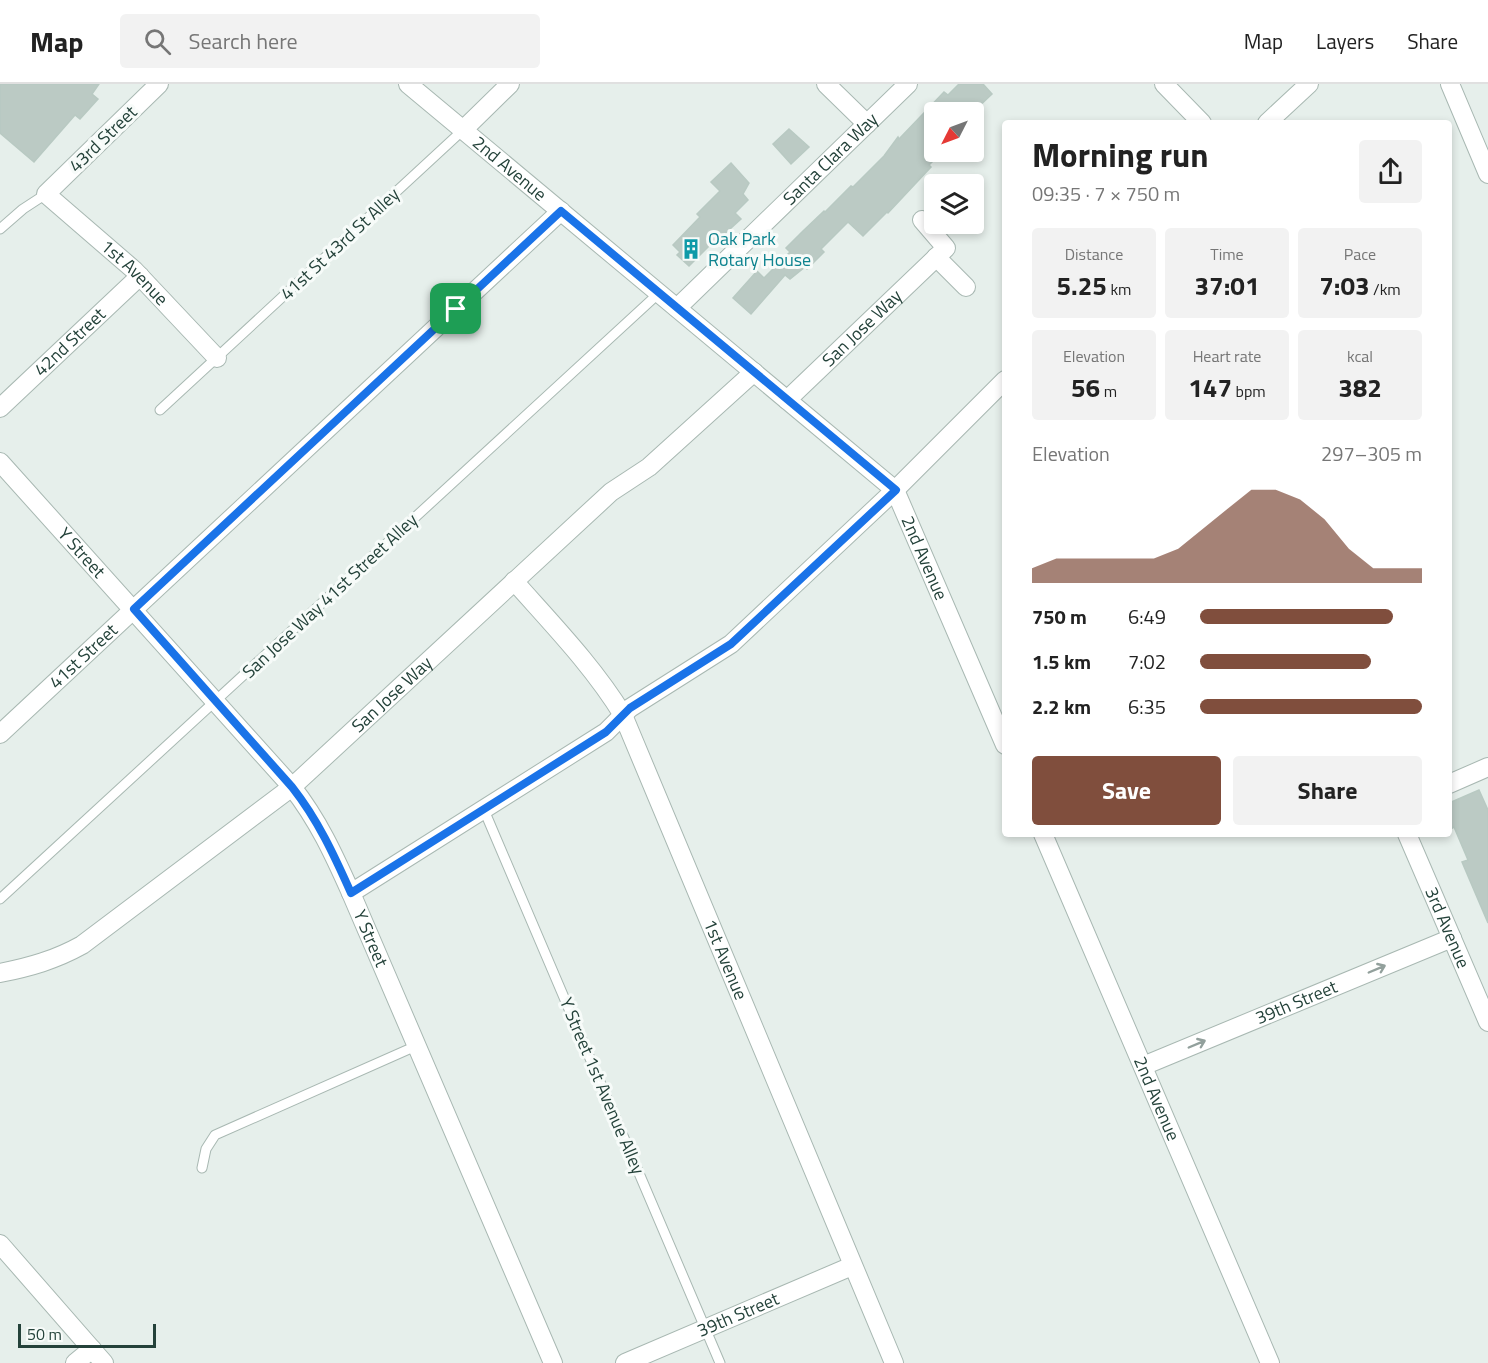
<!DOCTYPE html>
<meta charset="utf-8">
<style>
body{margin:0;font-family:"Titillium Web",sans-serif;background:#f2f2f2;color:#222;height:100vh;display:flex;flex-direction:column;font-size:22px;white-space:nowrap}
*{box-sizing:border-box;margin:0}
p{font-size:20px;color:#767676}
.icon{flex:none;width:33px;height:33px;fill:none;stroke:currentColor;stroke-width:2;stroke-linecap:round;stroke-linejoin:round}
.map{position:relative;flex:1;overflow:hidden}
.side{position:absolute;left:1002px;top:36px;width:450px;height:717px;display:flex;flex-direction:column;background:#fff;border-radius:6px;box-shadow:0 3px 9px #0003}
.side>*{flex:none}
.needle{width:39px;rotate:228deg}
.fabs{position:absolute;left:924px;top:18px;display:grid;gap:12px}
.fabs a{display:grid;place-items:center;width:60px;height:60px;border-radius:6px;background:#fff;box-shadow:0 3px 9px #0003;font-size:30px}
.scale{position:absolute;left:18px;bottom:15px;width:138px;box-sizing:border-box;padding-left:6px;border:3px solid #24423a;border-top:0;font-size:16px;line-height:21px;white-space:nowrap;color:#24423a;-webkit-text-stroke:4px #f7fbf9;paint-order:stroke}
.pin{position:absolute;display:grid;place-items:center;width:51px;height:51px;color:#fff;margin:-26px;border-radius:12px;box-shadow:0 3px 9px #0006}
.round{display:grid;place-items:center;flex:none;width:63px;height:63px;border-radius:6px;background:#f2f2f2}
.head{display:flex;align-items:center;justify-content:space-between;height:102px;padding:0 30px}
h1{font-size:33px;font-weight:700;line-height:45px}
.metrics{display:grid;grid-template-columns:repeat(3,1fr);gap:9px;height:102px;padding:6px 30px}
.metrics div{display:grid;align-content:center;border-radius:6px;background:#f2f2f2;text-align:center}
.metrics b{font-size:26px;font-weight:700}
.metrics small{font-size:16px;font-weight:400}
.metrics p{font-size:16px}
.chart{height:168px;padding:12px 30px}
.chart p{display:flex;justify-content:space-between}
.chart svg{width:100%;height:108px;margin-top:6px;fill:#804e3d;opacity:.7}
.button{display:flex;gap:12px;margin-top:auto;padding:12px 30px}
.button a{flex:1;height:69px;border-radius:6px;background:#804e3d;color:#fff;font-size:24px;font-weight:700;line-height:69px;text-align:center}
.button a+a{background:#f2f2f2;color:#222}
ul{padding:0 30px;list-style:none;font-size:20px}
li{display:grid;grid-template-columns:96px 72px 1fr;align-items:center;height:45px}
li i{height:15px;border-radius:8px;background:#804e3d}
header{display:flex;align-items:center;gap:36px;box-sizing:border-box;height:84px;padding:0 30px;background:#fff;border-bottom:2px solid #e0e0e0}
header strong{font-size:28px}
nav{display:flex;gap:33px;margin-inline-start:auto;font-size:21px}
.search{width:420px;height:54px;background:#f2f2f2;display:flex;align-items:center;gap:15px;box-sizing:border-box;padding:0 21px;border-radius:6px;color:#767676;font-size:22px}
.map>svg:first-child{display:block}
.building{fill:#bbcac4;stroke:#b8c9c2;stroke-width:1.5}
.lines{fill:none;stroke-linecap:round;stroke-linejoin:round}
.service-casing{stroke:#a8b8b2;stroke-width:11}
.minor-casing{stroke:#a8b8b2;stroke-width:20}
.tertiary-casing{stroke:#a8b8b2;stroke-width:20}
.service{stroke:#fff;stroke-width:9}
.minor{stroke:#fff;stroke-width:18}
.tertiary{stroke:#fff;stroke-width:18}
.oneway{stroke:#92a09c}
.route-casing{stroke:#fff;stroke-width:12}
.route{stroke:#1a73e8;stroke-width:8}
.labels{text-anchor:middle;stroke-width:6;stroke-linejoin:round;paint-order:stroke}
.street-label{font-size:18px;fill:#24423a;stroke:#f7fbf9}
.culture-label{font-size:18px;fill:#0d838f;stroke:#f7fbf9;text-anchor:start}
</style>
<header>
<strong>Map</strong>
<div class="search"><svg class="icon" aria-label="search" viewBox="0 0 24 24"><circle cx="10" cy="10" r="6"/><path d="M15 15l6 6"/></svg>Search here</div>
<nav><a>Map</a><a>Layers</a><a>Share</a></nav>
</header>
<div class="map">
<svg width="1488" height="1279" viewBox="0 0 1488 1279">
<rect width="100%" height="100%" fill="#e6efeb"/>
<path class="building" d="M 0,0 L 99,0 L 92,10 L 98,15 L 80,35 L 75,31 L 34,78 L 0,49 Z
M 959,0 L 983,0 L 992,10 L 973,28 L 934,28 L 934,76 L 929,81 L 931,83 L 888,129 L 887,128 L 863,152 L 848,138 L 821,165 L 824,168 L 807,185 L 805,183 L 790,195 L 785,191 L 751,230 L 733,214 L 757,187 L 764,194 L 790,168 L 786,164 L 803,147 L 824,127 L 825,128 L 851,102 L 853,103 L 884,72 L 898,53 L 899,55 L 944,8 L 948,11 Z
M 789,45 L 809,63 L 791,80 L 773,60 Z
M 731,79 L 749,99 L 743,110 L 748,116 L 735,129 L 741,135 L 721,153 L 719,152 L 689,182 L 677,171 L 680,168 L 673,161 L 700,133 L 697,130 L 720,107 L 711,98 Z
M 1479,706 L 1488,726 L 1488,839 L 1462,778 L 1468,776 L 1454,743 L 1449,746 L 1449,719 Z"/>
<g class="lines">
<g class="service-casing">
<path id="service" d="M 0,145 L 23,125 L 46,110
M 160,326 L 463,46
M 484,726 L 720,1279
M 0,815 L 659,209
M 202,1084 L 206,1065 L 215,1051 L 416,962"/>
</g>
<g class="minor-casing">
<g id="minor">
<path id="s1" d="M 159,0 L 46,110 L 134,186 L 217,274"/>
<path d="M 826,0 L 867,40"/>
<path d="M 1164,0 L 1202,39"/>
<path d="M 1450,0 L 1488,90"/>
<path d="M 1267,39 L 1309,0"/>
<path d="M 463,46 L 510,0"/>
<path d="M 936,173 L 966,203"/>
<path id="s2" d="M 677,224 L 908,0"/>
<path id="s3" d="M 787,316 L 946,164 L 922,136"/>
<path id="s4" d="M 0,324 L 140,192"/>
<path id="s5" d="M 0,378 L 292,703 C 318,736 334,771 351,809 L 553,1279"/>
<path id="s6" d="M 514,497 C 552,540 593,582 623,631 L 894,1279"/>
<path id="s7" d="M 0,650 L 561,127"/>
<path d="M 1449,700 L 1488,683"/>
<path id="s8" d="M 1407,750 L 1488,938"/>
<path d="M 351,809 L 606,648 L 630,624 L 731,560 L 895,406 L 1005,296"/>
<path id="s9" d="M 0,889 C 30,883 55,876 82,861 L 292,703 L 611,408 L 649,383 L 754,288"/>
<path id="s10" d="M 1143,982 L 1452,854"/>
<path d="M 0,1160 L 104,1279"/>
<path d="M 75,1279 L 92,1265"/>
<path id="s11" d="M 625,1279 L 852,1182"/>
</g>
</g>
<g class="tertiary-casing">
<g id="tertiary">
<path id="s12" d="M 408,0 L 895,406 L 1005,661"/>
<path id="s13" d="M 1043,750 L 1270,1279"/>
</g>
</g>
<use href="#service" class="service"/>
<use href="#minor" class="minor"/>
<use href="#tertiary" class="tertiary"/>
</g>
<defs><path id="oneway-shaft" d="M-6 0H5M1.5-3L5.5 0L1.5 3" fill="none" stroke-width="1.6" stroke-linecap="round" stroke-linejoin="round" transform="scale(1.5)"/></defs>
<g class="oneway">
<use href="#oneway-shaft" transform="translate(1377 885) rotate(-23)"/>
<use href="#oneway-shaft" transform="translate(1197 960) rotate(-23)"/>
</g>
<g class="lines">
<g class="route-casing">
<path id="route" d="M 561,127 L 896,406 L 731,560 L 630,624 L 606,648 L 351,809 C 334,771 318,736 292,703 L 134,525 Z"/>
</g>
<use href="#route" class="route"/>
</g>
<defs>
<g id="building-bare" transform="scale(1.62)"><path d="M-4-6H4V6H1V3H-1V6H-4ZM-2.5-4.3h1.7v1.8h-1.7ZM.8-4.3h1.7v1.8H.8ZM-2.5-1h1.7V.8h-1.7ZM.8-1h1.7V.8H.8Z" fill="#0f9aa8" stroke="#f7fbf9" stroke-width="2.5" paint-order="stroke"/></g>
</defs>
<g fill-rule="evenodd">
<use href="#building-bare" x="691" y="165"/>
</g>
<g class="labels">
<g class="street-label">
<text transform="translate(103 55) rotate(-44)" y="6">43rd Street</text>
<text dy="6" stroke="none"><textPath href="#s2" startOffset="214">Santa Clara Way</textPath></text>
<text dy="6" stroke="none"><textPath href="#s12" startOffset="132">2nd Avenue</textPath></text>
<text transform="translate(340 160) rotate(-43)" y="6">41st St 43rd St Alley</text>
<text dy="6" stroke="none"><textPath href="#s1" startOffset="276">1st Avenue</textPath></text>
<text dy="6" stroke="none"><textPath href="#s3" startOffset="104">San Jose Way</textPath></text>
<text dy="6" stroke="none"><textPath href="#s4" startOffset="96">42nd Street</textPath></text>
<text dy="6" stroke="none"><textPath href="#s5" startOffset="122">Y Street</textPath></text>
<text dy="6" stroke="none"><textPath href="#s12" startOffset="708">2nd Avenue</textPath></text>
<text transform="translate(330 512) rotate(-43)" y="6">San Jose Way 41st Street Alley</text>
<text dy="6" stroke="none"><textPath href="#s7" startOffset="114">41st Street</textPath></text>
<text dy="6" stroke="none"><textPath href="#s9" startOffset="486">San Jose Way</textPath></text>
<text dy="6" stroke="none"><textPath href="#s8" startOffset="102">3rd Avenue</textPath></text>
<text dy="6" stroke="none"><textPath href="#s5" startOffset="608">Y Street</textPath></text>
<text dy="6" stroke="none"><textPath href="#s6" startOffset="438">1st Avenue</textPath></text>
<text dy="6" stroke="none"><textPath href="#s10" startOffset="166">39th Street</textPath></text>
<text transform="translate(602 1002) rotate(67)" y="6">Y Street 1st Avenue Alley</text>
<text dy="6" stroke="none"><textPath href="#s13" startOffset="288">2nd Avenue</textPath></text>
<text dy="6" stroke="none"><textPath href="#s11" startOffset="123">39th Street</textPath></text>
</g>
<g class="culture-label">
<text x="708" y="161">Oak Park<tspan x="708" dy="21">Rotary House</tspan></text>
</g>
</g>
</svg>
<div class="fabs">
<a><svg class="needle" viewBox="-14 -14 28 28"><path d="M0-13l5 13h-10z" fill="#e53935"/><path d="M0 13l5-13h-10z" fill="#767676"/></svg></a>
<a><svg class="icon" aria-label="layers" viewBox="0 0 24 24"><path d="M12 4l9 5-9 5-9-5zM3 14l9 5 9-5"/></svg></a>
</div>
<div class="scale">50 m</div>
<div class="pin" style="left:456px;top:225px;background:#1e9e55"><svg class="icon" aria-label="arrive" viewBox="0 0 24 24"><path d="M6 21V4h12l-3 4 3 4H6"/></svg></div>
<section class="side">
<div class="head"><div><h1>Morning run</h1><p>09:35 · 7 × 750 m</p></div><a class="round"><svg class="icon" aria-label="share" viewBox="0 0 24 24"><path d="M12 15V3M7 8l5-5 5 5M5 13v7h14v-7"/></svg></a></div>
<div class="metrics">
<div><p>Distance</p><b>5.25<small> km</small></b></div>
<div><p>Time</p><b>37:01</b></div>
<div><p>Pace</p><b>7:03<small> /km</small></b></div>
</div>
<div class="metrics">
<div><p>Elevation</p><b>56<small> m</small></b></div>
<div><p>Heart rate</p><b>147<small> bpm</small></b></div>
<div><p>kcal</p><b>382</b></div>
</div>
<div class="chart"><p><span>Elevation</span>297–305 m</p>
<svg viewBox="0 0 160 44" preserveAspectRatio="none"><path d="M0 44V38L10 34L20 34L30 34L40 34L50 34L60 30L70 22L80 14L90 6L100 6L110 10L120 18L130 30L140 38L150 38L160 38V44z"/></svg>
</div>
<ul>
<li><b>750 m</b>6:49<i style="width:87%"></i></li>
<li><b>1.5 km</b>7:02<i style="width:77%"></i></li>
<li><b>2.2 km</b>6:35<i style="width:100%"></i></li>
</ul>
<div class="button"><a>Save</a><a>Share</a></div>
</section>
</div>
